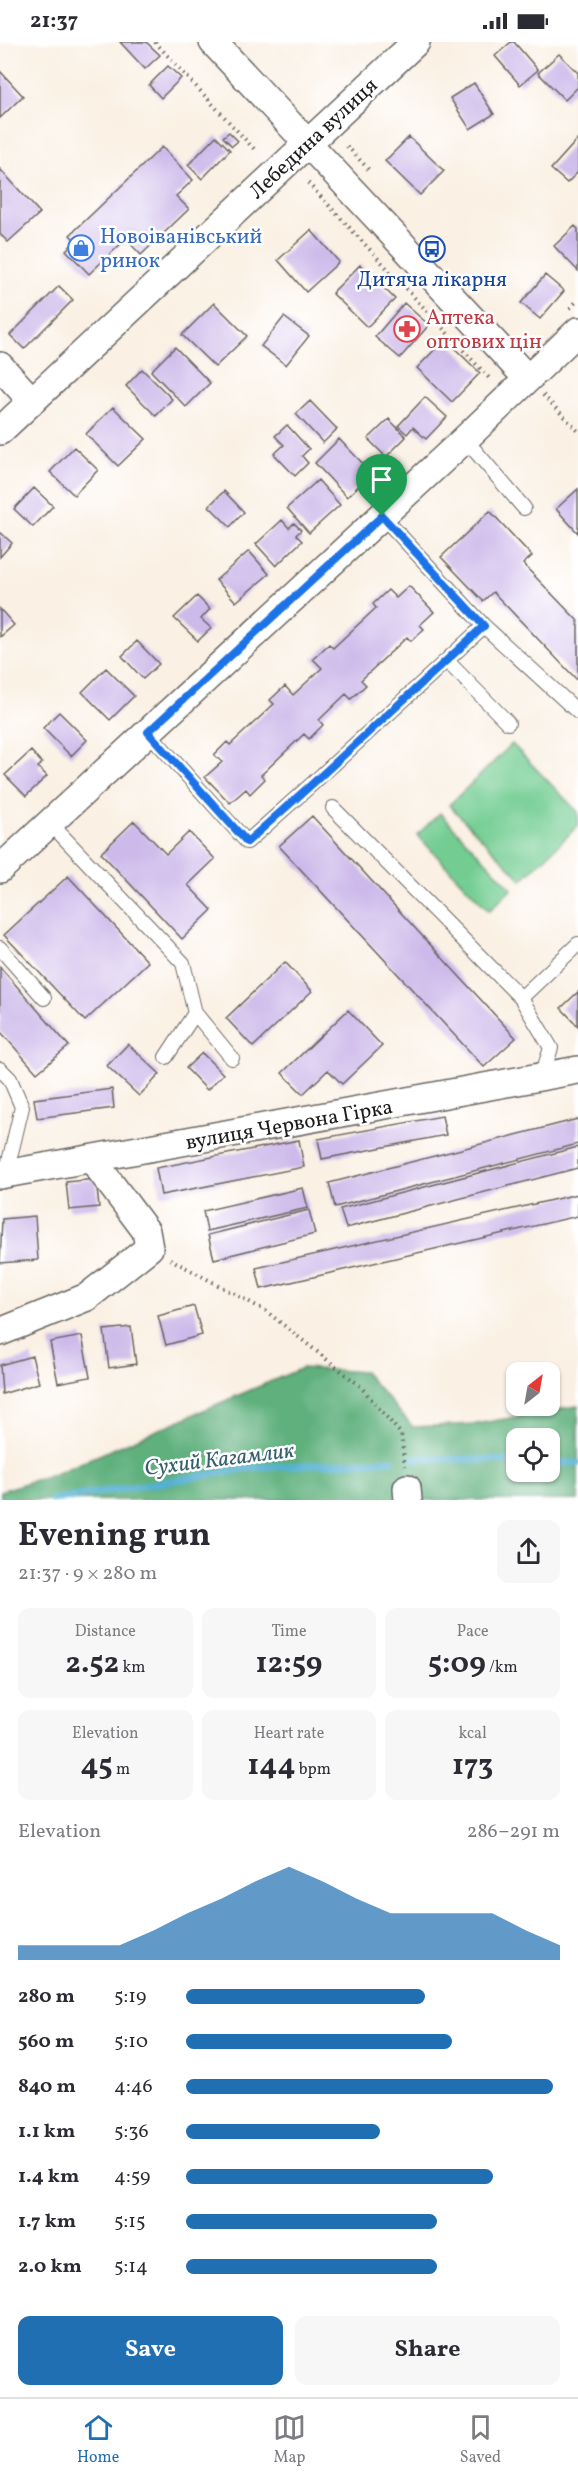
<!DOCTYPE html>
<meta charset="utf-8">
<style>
body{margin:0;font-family:Vollkorn,serif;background:#f7f7f7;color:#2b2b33;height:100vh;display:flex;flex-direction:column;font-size:22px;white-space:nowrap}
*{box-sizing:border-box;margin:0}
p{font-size:20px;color:#7c7c81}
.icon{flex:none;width:33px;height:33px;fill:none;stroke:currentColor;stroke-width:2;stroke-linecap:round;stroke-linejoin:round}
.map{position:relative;height:1458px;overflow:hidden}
.details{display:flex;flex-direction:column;background:#fff;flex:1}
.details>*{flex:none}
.needle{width:39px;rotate:31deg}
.controls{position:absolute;left:506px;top:1320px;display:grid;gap:12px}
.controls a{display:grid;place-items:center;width:54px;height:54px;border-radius:12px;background:#fff;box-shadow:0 2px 4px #0004;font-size:30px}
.pin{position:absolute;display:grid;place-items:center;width:51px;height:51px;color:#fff;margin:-62px -26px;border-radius:50% 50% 50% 0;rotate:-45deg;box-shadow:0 0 6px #0007}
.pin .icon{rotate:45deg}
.round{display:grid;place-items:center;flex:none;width:63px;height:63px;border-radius:12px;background:#f7f7f7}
.headline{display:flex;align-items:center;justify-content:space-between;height:102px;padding:0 18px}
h1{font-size:33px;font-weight:700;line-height:45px}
.figures{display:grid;grid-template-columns:repeat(3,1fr);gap:9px;height:102px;padding:6px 18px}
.figures div{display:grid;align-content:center;border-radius:12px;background:#f7f7f7;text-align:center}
.figures b{font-size:30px;font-weight:700}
.figures small{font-size:16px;font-weight:400}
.figures p{font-size:16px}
.chart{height:168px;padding:12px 18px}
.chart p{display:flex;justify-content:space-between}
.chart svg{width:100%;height:108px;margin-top:6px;fill:#1f6fb2;opacity:.7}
.button{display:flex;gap:12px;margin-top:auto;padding:12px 18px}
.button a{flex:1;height:69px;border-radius:12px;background:#1f6fb2;color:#fff;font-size:24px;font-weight:700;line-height:69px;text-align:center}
.button a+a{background:#f7f7f7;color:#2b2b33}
ul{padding:0 18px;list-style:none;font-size:20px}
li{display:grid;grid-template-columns:96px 72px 1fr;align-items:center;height:45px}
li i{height:15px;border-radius:8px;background:#1f6fb2}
.status{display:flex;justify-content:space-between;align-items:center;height:42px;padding:0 30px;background:#fff;direction:ltr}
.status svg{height:16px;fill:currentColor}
.tab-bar{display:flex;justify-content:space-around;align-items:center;height:84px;border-top:2px solid #e1e1e2;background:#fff;font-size:16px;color:#7c7c81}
.tab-bar a{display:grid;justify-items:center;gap:3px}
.tab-bar .selected{color:#1f6fb2}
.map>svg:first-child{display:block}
.green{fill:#73cd93;stroke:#487458;stroke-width:1.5}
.forest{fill:#5eb07d;stroke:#3d664c;stroke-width:1.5;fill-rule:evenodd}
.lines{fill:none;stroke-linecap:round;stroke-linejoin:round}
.stream{stroke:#55b1d3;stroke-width:7}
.building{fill:#cdb9ea}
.lane-casing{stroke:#6a6662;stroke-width:16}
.street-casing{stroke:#6a6662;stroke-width:30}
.path{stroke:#6a6662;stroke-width:4;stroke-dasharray:1.5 4.5;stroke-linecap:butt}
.lane{stroke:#fff;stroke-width:14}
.street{stroke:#fff;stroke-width:27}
.route-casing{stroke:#fff;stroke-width:12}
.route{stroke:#1a73e8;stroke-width:8}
.labels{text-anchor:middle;stroke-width:5;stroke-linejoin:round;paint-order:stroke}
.street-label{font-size:21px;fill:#1c1c1c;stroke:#fff}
.shop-label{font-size:21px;fill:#366cbe;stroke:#fff;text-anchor:start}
.transit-label{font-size:21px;fill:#164399;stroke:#fff}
.health-label{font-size:21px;fill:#be3a42;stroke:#fff;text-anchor:start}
.water-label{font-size:22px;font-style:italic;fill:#365f6e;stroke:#fff}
</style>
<div class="status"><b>21:37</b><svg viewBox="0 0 49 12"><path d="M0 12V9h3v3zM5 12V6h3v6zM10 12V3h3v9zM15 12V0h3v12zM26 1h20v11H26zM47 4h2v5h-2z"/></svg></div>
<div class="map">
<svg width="578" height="1458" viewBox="0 0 578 1458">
<rect width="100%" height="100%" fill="#fff"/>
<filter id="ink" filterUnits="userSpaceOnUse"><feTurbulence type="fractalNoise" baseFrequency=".0167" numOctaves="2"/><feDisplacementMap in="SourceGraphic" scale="12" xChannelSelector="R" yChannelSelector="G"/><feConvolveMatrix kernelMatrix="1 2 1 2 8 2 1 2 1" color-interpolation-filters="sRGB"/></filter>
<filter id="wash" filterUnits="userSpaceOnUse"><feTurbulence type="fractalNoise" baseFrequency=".008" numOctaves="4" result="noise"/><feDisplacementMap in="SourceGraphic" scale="24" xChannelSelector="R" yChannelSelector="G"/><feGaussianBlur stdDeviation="1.35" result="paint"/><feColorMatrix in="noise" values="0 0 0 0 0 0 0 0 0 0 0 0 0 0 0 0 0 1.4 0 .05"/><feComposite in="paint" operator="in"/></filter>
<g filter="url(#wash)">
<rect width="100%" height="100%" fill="#faf0e3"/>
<path class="green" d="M 512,702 L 578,770 L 578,784 L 522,838 L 449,763 Z
M 440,771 L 512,847 L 489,869 L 417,793 Z"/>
<path class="forest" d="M 302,1326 L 364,1330 L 413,1385 L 476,1382 L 578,1364 L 578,1458 L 0,1458 L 0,1449 L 57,1431 ZM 516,1396 L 549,1396 L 549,1430 L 516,1430 Z"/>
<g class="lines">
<path class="stream" d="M 413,1416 L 516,1419
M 549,1421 L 578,1421
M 52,1458 L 251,1426 L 392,1418"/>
</g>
<g id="blocks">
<path class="building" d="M 120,0 L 146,0 L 160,13 L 145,27 Z
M 511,0 L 514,0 L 538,28 L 520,43 L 495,14 Z
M 559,12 L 578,31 L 578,45 L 565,58 L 538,31 Z
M 168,24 L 181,36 L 161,56 L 149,43 Z
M 0,29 L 23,54 L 0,76 Z
M 474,41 L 494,72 L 470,87 L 450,56 Z
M 229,90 L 238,99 L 232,104 L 223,95 Z
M 216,94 L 230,108 L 202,137 L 188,123 Z
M 409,95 L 444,129 L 420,153 L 385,119 Z
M 578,97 L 578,130 L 567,141 L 551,127 Z
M 162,105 L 193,138 L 176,154 L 189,167 L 141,213 L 126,197 L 89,232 L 66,208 L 76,199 L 70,193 Z
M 0,127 L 40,171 L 8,200 L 0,192 Z
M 575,184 L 578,187 L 578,229 L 554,204 Z
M 311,188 L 339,220 L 306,250 L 278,218 Z
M 360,223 L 395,257 L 367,285 L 332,251 Z
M 545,233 L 564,249 L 540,277 L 521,261 Z
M 59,244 L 73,258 L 24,307 L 10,293 Z
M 214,261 L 247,294 L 215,325 L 182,293 Z
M 404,261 L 429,283 L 400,316 L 375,295 Z
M 284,275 L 309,294 L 286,323 L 261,304 Z
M 445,297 L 480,331 L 452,360 L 417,326 Z
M 175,305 L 210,341 L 186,365 L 151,329 Z
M 142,327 L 172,357 L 156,374 L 126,344 Z
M 425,355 L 447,375 L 426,397 L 413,385 L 407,392 L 398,384 Z
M 310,359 L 337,387 L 323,401 L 296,372 Z
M 113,365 L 146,397 L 118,424 L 86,392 Z
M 389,377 L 406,395 L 386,415 L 368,397 Z
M 287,383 L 309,407 L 302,414 L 308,421 L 295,434 L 274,412 L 284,403 L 275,394 Z
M 339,397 L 372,431 L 347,455 L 315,421 Z
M 74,405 L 98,428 L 74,453 L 50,430 Z
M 318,438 L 340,463 L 309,491 L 287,466 Z
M 34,446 L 53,464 L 33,485 L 14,467 Z
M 578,447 L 578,491 L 556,467 Z
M 224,449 L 244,470 L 230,485 L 209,464 Z
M 490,469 L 532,514 L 523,522 L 578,579 L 578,639 L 493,550 L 483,559 L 441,515 Z
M 282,478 L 289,486 L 294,481 L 301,488 L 296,493 L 302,499 L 276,524 L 256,502 Z
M 0,490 L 12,501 L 0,515 Z
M 249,509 L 269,532 L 236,560 L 216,538 Z
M 409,544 L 434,570 L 420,583 L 424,587 L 411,599 L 407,595 L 361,638 L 366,643 L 351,657 L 346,652 L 319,678 L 323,683 L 309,697 L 304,692 L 261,733 L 265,737 L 250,752 L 246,747 L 230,761 L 205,735 L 222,720 L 214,713 L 227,700 L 230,703 L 274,662 L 270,658 L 285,644 L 293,653 L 322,626 L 313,617 L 329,602 L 333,606 L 376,566 L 373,562 L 388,548 L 396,556 Z
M 197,554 L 210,567 L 201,577 L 211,586 L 198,599 L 174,576 Z
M 0,567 L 14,583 L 0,595 Z
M 137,599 L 159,622 L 143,637 L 122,614 Z
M 106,626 L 134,654 L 110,678 L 82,650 Z
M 59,670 L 87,698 L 71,714 L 43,686 Z
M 31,709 L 42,721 L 38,725 L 47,734 L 26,754 L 5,733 Z
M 312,774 L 516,996 L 484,1025 L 279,804 Z
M 134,779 L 166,812 L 189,790 L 215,817 L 188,843 L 212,868 L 182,897 L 101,811 Z
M 68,834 L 148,920 L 85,979 L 4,893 Z
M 285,920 L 312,949 L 253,1005 L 226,976 Z
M 0,925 L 69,1004 L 37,1031 L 0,989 Z
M 578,950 L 578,984 L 561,966 Z
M 348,968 L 382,1004 L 342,1042 L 328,1028 L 303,1052 L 282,1031 Z
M 128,1002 L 160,1032 L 139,1054 L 107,1024 Z
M 202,1011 L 223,1032 L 207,1048 L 186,1026 Z
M 112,1047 L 114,1066 L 37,1076 L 34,1057 Z
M 442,1074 L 446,1093 L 322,1117 L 318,1097 Z
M 578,1077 L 578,1102 L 335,1165 L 329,1141 Z
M 299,1098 L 304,1125 L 161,1153 L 156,1126 Z
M 578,1105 L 578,1126 L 346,1186 L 340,1167 Z
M 96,1137 L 99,1165 L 69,1168 L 66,1140 Z
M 303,1146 L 308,1166 L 207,1189 L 203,1169 Z
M 578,1152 L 578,1174 L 261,1247 L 256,1226 Z
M 309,1168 L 315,1192 L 214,1217 L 208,1193 Z
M 35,1174 L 38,1218 L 0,1221 L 2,1177 Z
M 194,1264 L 202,1293 L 166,1303 L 158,1274 Z
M 131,1285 L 136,1322 L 109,1326 L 104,1288 Z
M 82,1294 L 90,1335 L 58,1341 L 50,1300 Z
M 32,1314 L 39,1341 L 2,1352 L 0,1323 Z"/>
</g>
</g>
<g filter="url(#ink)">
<use href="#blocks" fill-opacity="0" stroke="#6a6662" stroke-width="1.5"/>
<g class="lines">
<g class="lane-casing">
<path id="lane" d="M 465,397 L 524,466
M 484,584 L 578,670
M 447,619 L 508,681
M 148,690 L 247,800 L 311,743 L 484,584 L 382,474
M 333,766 L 521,956 L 578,902
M 50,781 L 183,921 L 195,971 L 232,1016
M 0,906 L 44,956
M 521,956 L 551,1006 L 541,1036
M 166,1015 L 195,971
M 0,1027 L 10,1037 L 22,1065 L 6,1132"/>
</g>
<g class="street-casing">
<path id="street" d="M 213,0 L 527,336
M 0,324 L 32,359
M 0,389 L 416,0
M 0,827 L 465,397 L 578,289
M 0,1133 L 578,1028
M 0,1290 L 87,1255 L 149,1206 L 146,1189 L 92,1117
M 407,1446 L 408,1458"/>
</g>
<path class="path" d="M 155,0 L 255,108
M 347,104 L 370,129
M 308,141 L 490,337
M 570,266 L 578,258
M 543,353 L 578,389
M 170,1217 L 266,1269 L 360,1344 L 401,1392 L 405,1424"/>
<use href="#lane" class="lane"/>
<use href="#street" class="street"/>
</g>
</g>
<g class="lines" filter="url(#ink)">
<g class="route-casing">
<path id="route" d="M 382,474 L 484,584 L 311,743 L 247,800 L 148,690 Z"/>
</g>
<use href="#route" class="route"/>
</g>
<defs>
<g id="shop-ring" transform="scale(1.35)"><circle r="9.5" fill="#fff" stroke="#3f7fe0" stroke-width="1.5"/><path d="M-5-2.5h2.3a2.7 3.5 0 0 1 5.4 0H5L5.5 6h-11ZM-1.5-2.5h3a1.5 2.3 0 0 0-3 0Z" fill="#3f7fe0"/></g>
<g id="bus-ring" transform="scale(1.35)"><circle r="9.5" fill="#fff" stroke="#1a4fb4" stroke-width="1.5"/><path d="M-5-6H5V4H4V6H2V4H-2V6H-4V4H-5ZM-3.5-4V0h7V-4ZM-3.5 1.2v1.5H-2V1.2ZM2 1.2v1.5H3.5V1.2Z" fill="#1a4fb4"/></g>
<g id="pharmacy-ring" transform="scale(1.35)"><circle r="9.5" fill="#fff" stroke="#e0444e" stroke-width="1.5"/><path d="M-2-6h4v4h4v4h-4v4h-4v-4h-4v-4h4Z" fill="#e0444e"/></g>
</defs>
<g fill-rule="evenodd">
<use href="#shop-ring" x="81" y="206"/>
<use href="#bus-ring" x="432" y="207"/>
<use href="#pharmacy-ring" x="407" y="287"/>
</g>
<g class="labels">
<g class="street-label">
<text transform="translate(313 96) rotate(-43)" y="7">Лебедина вулиця</text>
<text transform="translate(289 1082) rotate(-10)" y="7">вулиця Червона Гірка</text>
</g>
<g class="shop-label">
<text x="100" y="201">Новоіванівський<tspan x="100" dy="24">ринок</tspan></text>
</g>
<g class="transit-label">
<text x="432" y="244">Дитяча лікарня</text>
</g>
<g class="health-label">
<text x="426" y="282">Аптека<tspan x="426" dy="24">оптових цін</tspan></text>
</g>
<g class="water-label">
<text transform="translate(219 1416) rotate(-7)" y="8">Сухий Кагамлик</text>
</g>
</g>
</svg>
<div class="controls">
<a><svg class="needle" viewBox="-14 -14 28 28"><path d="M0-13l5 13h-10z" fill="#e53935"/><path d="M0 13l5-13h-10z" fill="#7c7c81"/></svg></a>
<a><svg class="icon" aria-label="locate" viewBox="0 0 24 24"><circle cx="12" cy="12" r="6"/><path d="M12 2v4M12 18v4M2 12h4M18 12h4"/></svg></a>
</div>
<div class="pin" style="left:382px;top:474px;background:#1e9e55"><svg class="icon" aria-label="arrive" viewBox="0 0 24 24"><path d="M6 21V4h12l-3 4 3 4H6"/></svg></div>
</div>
<section class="details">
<div class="headline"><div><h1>Evening run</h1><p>21:37 · 9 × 280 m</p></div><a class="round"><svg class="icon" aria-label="share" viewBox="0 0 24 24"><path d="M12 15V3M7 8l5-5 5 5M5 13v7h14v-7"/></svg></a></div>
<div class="figures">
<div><p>Distance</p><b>2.52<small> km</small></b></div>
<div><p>Time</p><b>12:59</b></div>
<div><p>Pace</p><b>5:09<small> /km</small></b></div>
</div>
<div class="figures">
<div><p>Elevation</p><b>45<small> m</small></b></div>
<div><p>Heart rate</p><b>144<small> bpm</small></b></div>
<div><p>kcal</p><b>173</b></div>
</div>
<div class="chart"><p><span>Elevation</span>286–291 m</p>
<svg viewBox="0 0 160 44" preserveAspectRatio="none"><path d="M0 44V38L10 38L20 38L30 38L40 32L50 25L60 19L70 12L80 6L90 12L100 19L110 25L120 25L130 25L140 25L150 32L160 38V44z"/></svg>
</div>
<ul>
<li><b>280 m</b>5:19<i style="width:64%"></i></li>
<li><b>560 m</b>5:10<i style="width:71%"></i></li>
<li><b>840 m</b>4:46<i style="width:98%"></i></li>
<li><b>1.1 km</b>5:36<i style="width:52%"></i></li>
<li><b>1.4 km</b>4:59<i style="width:82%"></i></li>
<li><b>1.7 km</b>5:15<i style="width:67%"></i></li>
<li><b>2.0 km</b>5:14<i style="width:67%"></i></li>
</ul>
<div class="button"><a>Save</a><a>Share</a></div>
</section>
<nav class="tab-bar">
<a class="selected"><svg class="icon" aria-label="home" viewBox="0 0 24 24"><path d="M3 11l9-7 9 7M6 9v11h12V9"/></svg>Home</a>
<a><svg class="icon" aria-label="map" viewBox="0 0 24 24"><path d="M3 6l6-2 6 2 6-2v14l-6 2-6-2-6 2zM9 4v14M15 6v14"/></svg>Map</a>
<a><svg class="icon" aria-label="saved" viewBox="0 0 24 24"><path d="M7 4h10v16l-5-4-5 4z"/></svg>Saved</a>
</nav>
